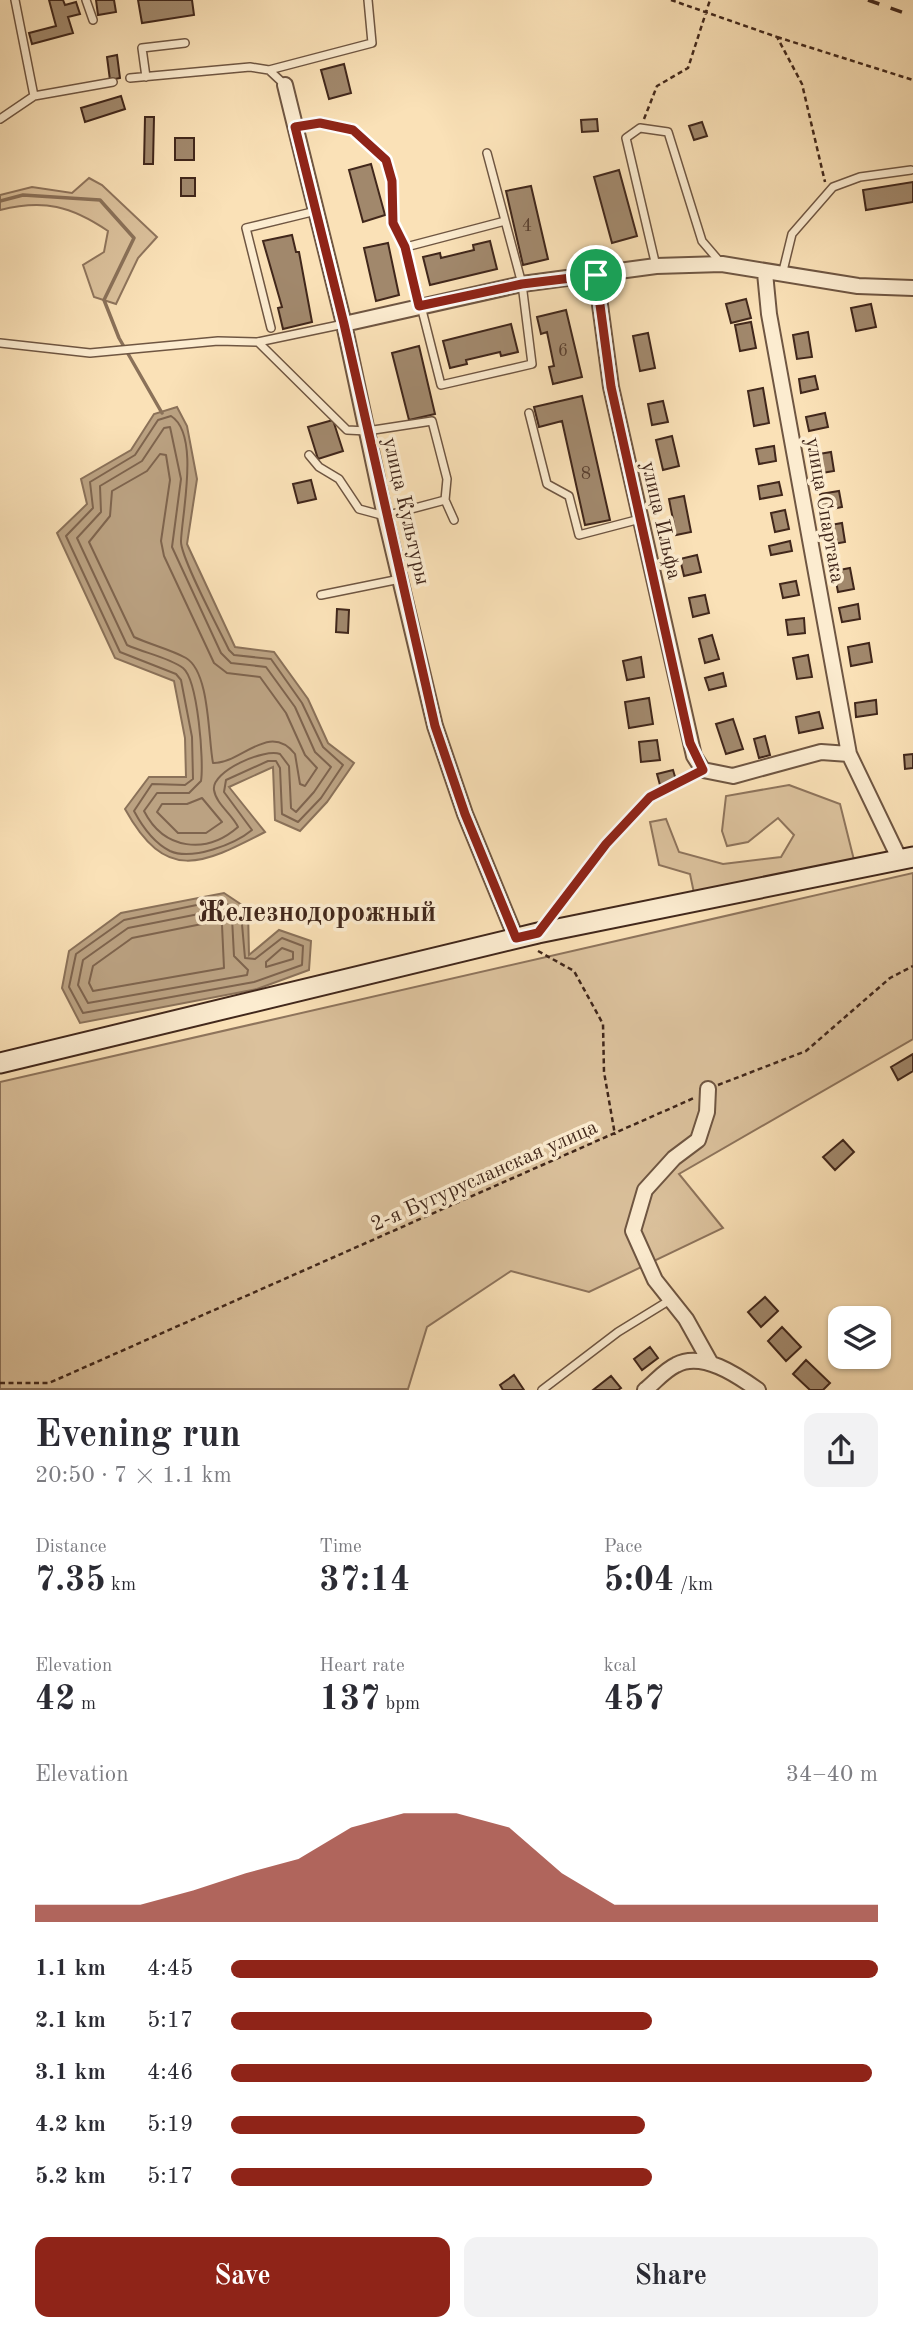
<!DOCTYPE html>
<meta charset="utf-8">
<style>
body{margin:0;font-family:"Old Standard TT",serif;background:#f2f2f3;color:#2b2b33;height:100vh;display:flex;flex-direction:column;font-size:26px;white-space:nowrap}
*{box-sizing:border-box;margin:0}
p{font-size:23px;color:#7c7c81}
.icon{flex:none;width:38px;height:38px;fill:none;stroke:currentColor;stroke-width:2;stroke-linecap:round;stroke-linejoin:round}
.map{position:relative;height:1390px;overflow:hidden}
.drawer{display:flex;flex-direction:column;background:#fff;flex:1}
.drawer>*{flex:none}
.controls{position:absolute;left:828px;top:1306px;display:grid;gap:14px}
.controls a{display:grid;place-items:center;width:63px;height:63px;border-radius:14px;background:#fff;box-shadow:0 2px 5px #0004;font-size:35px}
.pin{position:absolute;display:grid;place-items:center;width:60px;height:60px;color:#fff;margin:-30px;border:4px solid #fff;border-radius:50%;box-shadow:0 2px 7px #0007}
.round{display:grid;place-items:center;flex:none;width:74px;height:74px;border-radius:14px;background:#f2f2f3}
.head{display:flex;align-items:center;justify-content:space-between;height:119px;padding:0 35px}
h1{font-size:38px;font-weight:600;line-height:52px}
.figures{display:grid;grid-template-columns:repeat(3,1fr);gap:10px;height:119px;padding:7px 35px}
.figures div{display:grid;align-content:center}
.figures b{font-size:35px;font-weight:600}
.figures small{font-size:19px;font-weight:400}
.figures p{font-size:19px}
.chart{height:196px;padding:14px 35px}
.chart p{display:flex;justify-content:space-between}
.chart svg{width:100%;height:126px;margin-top:7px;fill:#8f2418;opacity:.7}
.action{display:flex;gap:14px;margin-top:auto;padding:14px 35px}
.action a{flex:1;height:80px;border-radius:14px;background:#8f2418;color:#fff;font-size:28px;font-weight:600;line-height:80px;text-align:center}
.action a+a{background:#f2f2f3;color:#2b2b33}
ul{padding:0 35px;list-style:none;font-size:23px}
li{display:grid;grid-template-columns:112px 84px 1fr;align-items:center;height:52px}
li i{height:18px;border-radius:9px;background:#8f2418}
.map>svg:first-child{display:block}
.green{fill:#dbc19c;stroke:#8e745c;stroke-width:2}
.water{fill:#bba282;stroke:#8a7159;stroke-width:2}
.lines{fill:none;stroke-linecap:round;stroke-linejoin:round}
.shore{stroke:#7e644e;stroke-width:2}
.stream{stroke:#8a7159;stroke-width:3.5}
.building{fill:#a1886c;stroke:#41271b;stroke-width:2}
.lane-casing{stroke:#6f5642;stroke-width:10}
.street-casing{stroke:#6f5642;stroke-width:18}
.secondary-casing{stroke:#41271b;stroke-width:23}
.path{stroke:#41271b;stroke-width:2.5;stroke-dasharray:5 3.5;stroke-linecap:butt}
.lane{stroke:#fcecd0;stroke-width:7}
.street{stroke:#fcecd0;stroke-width:14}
.secondary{stroke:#fcecd0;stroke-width:19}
.rail{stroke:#41271b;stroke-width:3.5;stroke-dasharray:12 12;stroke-linecap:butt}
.route-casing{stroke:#fff;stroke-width:14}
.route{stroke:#8f2418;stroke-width:9}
.labels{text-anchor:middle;stroke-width:7;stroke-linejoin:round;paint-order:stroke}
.number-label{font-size:18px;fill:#593f2f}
.street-label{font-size:21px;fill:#41271b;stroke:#fcecd0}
.district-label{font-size:28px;font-weight:bold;fill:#41271b;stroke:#fcecd0}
</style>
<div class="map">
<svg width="913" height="1390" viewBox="0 0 913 1390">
<rect width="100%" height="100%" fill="#fae1b7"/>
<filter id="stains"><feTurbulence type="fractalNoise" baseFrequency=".00286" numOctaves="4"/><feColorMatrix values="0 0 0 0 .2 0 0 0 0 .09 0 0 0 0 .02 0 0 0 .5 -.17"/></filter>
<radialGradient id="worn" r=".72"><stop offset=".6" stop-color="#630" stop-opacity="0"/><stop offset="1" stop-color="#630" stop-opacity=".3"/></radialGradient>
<path class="green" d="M 89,178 L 102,185 L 157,237 L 138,258 L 116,304 L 94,297 L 83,265 L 104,252 L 108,231 C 71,206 44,199 0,210 L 0,195 L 32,187 L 72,193 Z
M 789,785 L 840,804 L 854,860 L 694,893 L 690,874 L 659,865 L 650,822 L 666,819 L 679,852 L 723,864 L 781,857 L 794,835 L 778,818 L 748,842 L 727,846 L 722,831 L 726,796 Z
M 913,873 L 913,1039 L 679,1174 L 723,1228 L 589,1292 L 511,1271 L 427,1327 L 408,1389 L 0,1389 L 0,1082 Z"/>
<path class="water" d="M 177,407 L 187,426 L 197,479 L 187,544 L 235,647 L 274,652 L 308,699 L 328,743 L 354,763 L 327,802 L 300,831 L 275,820 L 273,767 L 229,787 L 265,832 C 201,865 166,883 125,809 L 149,777 L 186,777 L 185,738 L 174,681 L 115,658 L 57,533 L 87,504 L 81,479 L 131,450 L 154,414 Z
M 224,893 L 248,909 L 249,955 L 279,930 L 311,941 L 309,970 L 257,989 L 80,1023 L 62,988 L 69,951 L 121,913 Z"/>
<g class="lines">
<path class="shore" d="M 171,416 C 200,434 182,513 181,541 C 180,557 220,631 229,650 L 234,655 L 271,659 L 302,703 L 323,747 L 343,765 L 321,798 L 298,822 L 282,814 L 280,768 L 276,761 L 268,761 L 226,780 L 224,792 L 252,830 C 235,844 192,861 170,851 C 154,843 142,826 134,811 L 152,784 L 185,785 L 193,779 L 192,737 L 181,680 L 176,674 L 120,652 L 66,536 L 93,508 L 90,482 L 135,455 L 158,420 Z
M 170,427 L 181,479 L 172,547 L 221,653 L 231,663 L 266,667 L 295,707 L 315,752 L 331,767 L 314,792 L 296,812 L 291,808 L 289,766 L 280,754 C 265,748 211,771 214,790 C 216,804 233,815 238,827 C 206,855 164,850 144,811 L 157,793 L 189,793 L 201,781 C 204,762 198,680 183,668 C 168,657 144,653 127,645 L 77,538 L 101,512 L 100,486 L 142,461 L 164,428 Z
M 160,454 L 166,455 L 170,480 L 161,541 L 164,556 L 214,663 L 227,673 L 260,677 L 286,713 L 305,755 L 317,768 L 305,786 L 300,784 L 295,754 C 269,721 241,764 213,763 C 208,738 210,672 186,658 C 170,649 151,645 134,637 L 89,542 L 110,516 L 112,491 L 147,471 Z
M 202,798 L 222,822 L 206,833 L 178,833 L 157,812 L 162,804 L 187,804 Z
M 221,900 L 241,913 L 245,958 L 255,959 L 282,938 L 303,946 L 302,965 L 254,982 L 83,1013 L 69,987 L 76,954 L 124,920 Z
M 219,910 L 232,918 L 234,956 L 248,970 L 247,975 L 88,1003 L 78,985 L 83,960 L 128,928 Z
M 217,921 L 222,925 L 224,968 L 93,991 L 89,983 L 93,966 L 132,938 Z
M 282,948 L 293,952 L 293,959 L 266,967 L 266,962 Z"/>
<path class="stream" d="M 0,201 L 23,195 L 100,200 L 134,238 L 104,300 L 119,338 L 162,413"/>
</g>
<path class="building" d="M 49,0 L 63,0 L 65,5 L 76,2 L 80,14 L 68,17 L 73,33 L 32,44 L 29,33 L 56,26 Z
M 96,0 L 114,0 L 116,12 L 98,15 Z
M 138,0 L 192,0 L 194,15 L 142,23 Z
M 117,55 L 120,78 L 110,80 L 107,57 Z
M 344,64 L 351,93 L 329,99 L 321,70 Z
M 121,96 L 125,109 L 85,122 L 81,108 Z
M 145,117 L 154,117 L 153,164 L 144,164 Z
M 597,119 L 598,131 L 582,132 L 581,120 Z
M 702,122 L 707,136 L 694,140 L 689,126 Z
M 175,138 L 194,138 L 194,160 L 175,160 Z
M 371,164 L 385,215 L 363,222 L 349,170 Z
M 619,170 L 637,236 L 612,243 L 594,177 Z
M 181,178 L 195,178 L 195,196 L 181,196 Z
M 913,182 L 913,202 L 866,210 L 863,190 Z
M 531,186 L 548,259 L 523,265 L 506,191 Z
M 292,235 L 296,252 L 299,252 L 312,322 L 283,329 L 278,308 L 282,307 L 263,241 Z
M 490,241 L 497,269 L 430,285 L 423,257 L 440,253 L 441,258 L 474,250 L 473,245 Z
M 388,243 L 399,295 L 376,301 L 364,248 Z
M 746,299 L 751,318 L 731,323 L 726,304 Z
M 871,304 L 876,327 L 856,331 L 851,308 Z
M 566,310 L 582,377 L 553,384 L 549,367 L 554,366 L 547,332 L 541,334 L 537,317 Z
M 751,322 L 756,348 L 740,351 L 735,325 Z
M 511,324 L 518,352 L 501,356 L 500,352 L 466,360 L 467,364 L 450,368 L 443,341 Z
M 808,332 L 812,357 L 797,359 L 793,335 Z
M 648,333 L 655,368 L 640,371 L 633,336 Z
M 419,346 L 435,414 L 409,420 L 392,353 Z
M 815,376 L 818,389 L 801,393 L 799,379 Z
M 763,388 L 769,423 L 754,426 L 748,391 Z
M 582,396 L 610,520 L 585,525 L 562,421 L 539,427 L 534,407 Z
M 663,401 L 668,422 L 652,425 L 648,404 Z
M 825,413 L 828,427 L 809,431 L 806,417 Z
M 333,420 L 343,451 L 318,459 L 308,427 Z
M 672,436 L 679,466 L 663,470 L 656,440 Z
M 774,446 L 776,461 L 759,464 L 756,449 Z
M 831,452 L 834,471 L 816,474 L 813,455 Z
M 311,480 L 316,499 L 298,503 L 293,484 Z
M 779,482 L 782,495 L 760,499 L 758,486 Z
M 839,491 L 842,507 L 823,511 L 820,494 Z
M 684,496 L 691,532 L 676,535 L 669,499 Z
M 785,510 L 789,529 L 775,532 L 771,513 Z
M 842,523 L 845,542 L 828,545 L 825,526 Z
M 790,541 L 792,551 L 771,555 L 769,546 Z
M 697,555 L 701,572 L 684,576 L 680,559 Z
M 850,568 L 854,589 L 838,592 L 834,571 Z
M 796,581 L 799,595 L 783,598 L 780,584 Z
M 705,595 L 709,613 L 693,617 L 689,598 Z
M 858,604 L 860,619 L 842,622 L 839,608 Z
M 337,609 L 349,610 L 348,633 L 336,632 Z
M 804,618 L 805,633 L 788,635 L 786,620 Z
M 712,635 L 719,659 L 705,663 L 699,639 Z
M 869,643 L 872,662 L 851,666 L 848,647 Z
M 808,655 L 812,677 L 797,679 L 793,658 Z
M 641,657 L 644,677 L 627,680 L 623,661 Z
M 723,673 L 726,686 L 709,690 L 705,678 Z
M 649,698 L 653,724 L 629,728 L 625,702 Z
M 876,700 L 877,714 L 856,717 L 855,703 Z
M 819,712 L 823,728 L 799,733 L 796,717 Z
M 733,719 L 743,749 L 726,754 L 716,724 Z
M 765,736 L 770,755 L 759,758 L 754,739 Z
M 657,740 L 660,760 L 641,762 L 639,742 Z
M 913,754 L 913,768 L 905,769 L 904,755 Z
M 673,770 L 676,780 L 660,785 L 657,774 Z
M 913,1054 L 913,1071 L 898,1080 L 891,1067 Z
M 843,1140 L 854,1152 L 835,1170 L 823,1157 Z
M 765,1297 L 778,1311 L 761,1327 L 748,1312 Z
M 782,1327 L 801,1347 L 786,1361 L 768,1341 Z
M 650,1347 L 658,1358 L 642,1370 L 634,1359 Z
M 806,1360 L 830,1383 L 823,1390 L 810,1390 L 793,1374 Z
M 514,1375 L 524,1390 L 503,1390 L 500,1385 Z
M 611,1376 L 621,1388 L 618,1390 L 593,1390 Z"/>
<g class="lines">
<g class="lane-casing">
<path id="lane" d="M 15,0 L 34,96
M 86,0 L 93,20
M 269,70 L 372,43 L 368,0
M 146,77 L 142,48 L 185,43
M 130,78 L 250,67 L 269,70 L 285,85
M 0,119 L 34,96 L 113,82
M 295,127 L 320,123 L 353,130 L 386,160 L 392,181 L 393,223 L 406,247 L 441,385 L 532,364 L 522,284 L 487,153
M 406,247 L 505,221
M 656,266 L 626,138 L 640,128 L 668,132 L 702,241 L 720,262
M 782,275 L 792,234 L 833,187 L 860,177 L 911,170
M 271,328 L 246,228 L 316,211
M 258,342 L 347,430 L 367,431 L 432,421 L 447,479 L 445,500 L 454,520
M 0,343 L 90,353 L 218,341 L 258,342 L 344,324
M 529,413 L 547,484 L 569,496 L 579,535 L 640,519
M 309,455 L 319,467 L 339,479 L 359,509 L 385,516 L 445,500
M 321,595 L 400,579
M 542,928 L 606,844 L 650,797 L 703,770
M 542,1390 L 618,1332 L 670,1300"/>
</g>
<g class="street-casing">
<path id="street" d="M 285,85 L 344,324 L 385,516 L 435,726 L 465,814 L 516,938
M 765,273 L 769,314 L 849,754
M 596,275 L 611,387 L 694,756 L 703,770 L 733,776 L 821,752 L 849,754 L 900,860
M 344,324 L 522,284 L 656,266 L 722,264 L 858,286 L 913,288
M 708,1089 L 707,1112 L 698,1140 L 674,1158 L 645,1190 L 633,1231 L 655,1280 L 686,1319 L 710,1362
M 645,1390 C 655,1382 665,1370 676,1365 C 702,1351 737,1375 758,1390"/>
</g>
<g class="secondary-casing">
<path id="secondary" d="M 0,1063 L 538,933 L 913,857"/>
</g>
<path class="path" d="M 671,0 L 777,37 L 802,84 L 825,182
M 777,37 L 913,80
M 644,119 L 657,86 L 688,68 L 710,0
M 538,951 L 574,971 L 603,1024 L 604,1072 L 615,1135
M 718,1085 L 806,1051 L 890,978 L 913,966
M 0,1383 L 49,1383 L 694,1098"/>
<use href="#lane" class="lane"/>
<use href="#street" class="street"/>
<use href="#secondary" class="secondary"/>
<path class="rail" d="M 868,0 L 913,16"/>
</g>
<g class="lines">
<g class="route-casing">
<path id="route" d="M 320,123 L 353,130 L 386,160 L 392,181 L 393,223 L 405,247 L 419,306 L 522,284 L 596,275 L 611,387 L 690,743 L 703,770 L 650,797 L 606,844 L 538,933 L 516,938 L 465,814 L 435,726 L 344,324 L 295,127 Z"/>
</g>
<use href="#route" class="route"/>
</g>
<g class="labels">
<g class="number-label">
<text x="527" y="231">4</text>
<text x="563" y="356">6</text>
<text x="586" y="479">8</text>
</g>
<g class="street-label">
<text transform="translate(826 510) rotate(80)" y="7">улица Спартака</text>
<text transform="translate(407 511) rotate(77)" y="7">улица Культуры</text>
<text transform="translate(662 520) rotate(77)" y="7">улица Ильфа</text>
<text transform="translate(484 1175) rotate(-24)" y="7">2-я Бугурусланская улица</text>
</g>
<g class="district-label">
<text x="317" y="921">Железнодорожный</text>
</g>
</g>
<rect width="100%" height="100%" filter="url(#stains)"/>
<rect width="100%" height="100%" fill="url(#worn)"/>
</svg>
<div class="controls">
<a><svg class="icon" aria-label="layers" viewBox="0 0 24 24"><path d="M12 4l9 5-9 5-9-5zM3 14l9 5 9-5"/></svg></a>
</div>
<div class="pin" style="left:596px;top:275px;background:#1e9e55"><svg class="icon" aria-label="arrive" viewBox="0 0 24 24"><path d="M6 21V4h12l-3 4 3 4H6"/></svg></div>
</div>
<section class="drawer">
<div class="head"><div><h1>Evening run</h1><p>20:50 · 7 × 1.1 km</p></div><a class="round"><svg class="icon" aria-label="share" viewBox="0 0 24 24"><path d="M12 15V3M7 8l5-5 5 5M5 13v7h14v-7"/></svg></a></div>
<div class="figures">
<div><p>Distance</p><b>7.35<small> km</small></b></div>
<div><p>Time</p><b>37:14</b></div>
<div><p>Pace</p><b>5:04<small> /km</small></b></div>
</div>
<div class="figures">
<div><p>Elevation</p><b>42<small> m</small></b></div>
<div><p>Heart rate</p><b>137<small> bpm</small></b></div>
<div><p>kcal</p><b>457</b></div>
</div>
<div class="chart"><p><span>Elevation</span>34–40 m</p>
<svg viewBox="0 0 160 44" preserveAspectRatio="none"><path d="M0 44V38L10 38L20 38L30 33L40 27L50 22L60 11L70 6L80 6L90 11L100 27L110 38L120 38L130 38L140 38L150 38L160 38V44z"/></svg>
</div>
<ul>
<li><b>1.1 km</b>4:45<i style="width:100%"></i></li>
<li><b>2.1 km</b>5:17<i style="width:65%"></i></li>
<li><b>3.1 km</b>4:46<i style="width:99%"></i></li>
<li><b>4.2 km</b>5:19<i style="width:64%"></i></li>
<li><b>5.2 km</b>5:17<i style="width:65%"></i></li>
</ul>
<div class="action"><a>Save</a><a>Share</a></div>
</section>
